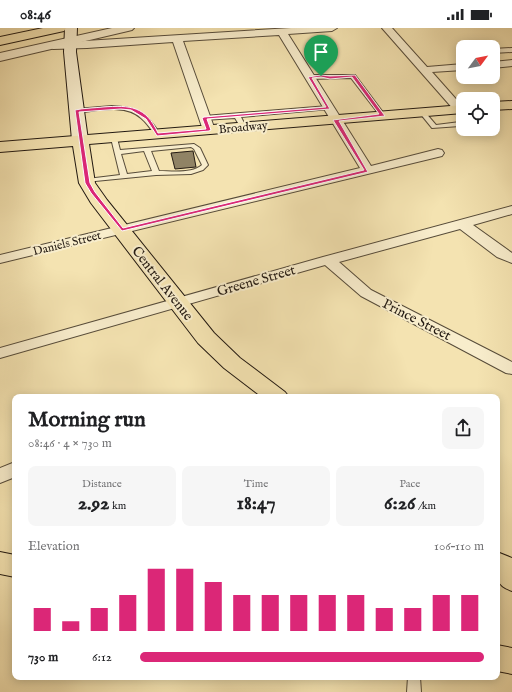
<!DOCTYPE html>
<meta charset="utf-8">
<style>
body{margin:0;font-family:"IM FELL English",serif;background:#f6f6f6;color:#202124;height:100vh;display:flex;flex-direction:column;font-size:15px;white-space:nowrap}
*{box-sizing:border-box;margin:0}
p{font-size:13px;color:#757577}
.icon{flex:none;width:22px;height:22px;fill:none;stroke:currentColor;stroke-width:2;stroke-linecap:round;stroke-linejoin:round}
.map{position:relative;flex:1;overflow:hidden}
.details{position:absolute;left:12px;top:366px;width:488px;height:286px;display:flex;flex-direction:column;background:#fff;border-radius:8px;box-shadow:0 2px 10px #0003}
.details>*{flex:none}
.needle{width:26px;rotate:58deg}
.controls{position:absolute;left:456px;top:12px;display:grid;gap:8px}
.controls a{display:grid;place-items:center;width:44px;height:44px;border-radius:8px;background:#fff;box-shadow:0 2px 10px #0003;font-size:20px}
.pin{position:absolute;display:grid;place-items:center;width:34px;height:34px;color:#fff;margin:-41px -17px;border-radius:50% 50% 50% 0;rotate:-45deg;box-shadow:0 0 4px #0007}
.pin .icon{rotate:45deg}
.round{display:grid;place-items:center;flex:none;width:42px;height:42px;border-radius:8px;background:#f6f6f6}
.head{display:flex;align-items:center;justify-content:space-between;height:68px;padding:0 16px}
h1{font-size:22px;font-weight:700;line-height:30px}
.stats{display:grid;grid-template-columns:repeat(3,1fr);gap:6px;height:68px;padding:4px 16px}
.stats div{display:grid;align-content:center;border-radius:8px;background:#f6f6f6;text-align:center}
.stats b{font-size:20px;font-weight:700}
.stats small{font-size:11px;font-weight:400}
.stats p{font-size:11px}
.chart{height:112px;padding:8px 16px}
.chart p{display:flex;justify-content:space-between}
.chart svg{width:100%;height:72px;margin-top:4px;stroke:#db2777;stroke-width:6}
ul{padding:0 16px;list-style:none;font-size:13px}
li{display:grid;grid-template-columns:64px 48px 1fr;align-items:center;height:30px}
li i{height:10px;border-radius:5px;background:#db2777}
.status{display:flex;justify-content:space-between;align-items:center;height:28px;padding:0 20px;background:#fff;direction:ltr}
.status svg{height:11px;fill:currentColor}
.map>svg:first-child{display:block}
.building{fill:#908365;stroke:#231a12}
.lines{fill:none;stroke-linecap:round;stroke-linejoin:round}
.service-casing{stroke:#574c3a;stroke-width:2}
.minor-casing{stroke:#574c3a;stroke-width:2}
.tertiary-casing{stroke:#574c3a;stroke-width:2}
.secondary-casing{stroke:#231a12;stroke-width:2}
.primary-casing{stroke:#231a12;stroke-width:2}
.motorway-casing{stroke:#231a12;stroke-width:2}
.service{fill:#f8edcc;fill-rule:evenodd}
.minor{fill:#f8edcc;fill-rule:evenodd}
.tertiary{fill:#f8edcc;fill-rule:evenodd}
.secondary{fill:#f8edcc;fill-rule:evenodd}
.primary{fill:#f4e3b1;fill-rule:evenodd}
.motorway{fill:#f4e3b1;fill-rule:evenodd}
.route{fill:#db2777;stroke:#fff;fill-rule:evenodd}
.labels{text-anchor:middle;stroke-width:4;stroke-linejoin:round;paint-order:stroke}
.far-street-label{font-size:12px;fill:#231a12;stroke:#f8edcc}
.street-label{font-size:14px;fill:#231a12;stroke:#f8edcc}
</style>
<div class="status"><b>08:46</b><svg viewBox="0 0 49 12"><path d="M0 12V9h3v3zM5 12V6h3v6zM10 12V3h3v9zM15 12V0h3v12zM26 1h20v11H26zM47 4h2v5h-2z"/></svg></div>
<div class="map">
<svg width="512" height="664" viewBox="0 0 512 664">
<rect width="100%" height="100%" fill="#f4e3b1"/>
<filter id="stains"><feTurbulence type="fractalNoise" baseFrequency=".005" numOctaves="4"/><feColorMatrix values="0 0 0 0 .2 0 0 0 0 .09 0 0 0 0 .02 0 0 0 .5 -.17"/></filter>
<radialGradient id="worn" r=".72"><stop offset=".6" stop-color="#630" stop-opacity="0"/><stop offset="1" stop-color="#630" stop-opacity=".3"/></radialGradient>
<path class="building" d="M 193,123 L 196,139 L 175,141 L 171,125 Z"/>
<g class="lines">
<g class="service-casing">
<path id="service" d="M 512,20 L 512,24 L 493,25 L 493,21 Z
M 355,47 L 385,87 L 385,89 L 381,89 L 351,50 L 310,51 L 307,49 L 310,47 Z
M 112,78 C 137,79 147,85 160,106 L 155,107 C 151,101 147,95 141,90 C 125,75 96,83 76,85 L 73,83 L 76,81 Z
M 328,78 L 331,80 L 330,81 L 241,89 L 246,99 L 243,101 L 241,100 L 235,90 L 204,92 L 201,90 L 204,88 Z
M 422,82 L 424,83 L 436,97 L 460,94 L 463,96 L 460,98 L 432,100 L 419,84 Z
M 114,108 L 117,110 L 120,122 L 194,116 L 200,120 L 208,137 L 203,142 L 191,146 L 156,147 L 85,154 L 84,153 L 87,151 L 120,147 L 111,110 ZM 191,119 L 194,121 L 202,137 C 192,146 171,143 159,143 L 151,123 ZM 144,123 L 152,143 L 127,146 L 121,126 Z
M 408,649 L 420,649 L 421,664 L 407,664 Z"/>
</g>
<g class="minor-casing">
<path id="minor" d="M 291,0 L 337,0 L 332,3 L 288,6 L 371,138 L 438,121 L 442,122 L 444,125 L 442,128 L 0,235 L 0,227 L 360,140 L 279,7 L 183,13 L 215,102 L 213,104 L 205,104 L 203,102 L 173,14 L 87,20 L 53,21 L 48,18 L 53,15 Z
M 382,0 L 392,0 L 427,39 L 463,36 L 463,42 L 432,44 L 463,79 L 463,83 L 455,83 Z
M 512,32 L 512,38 L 493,40 L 493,34 Z
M 512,178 L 512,186 L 473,197 L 512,225 L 512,235 L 497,229 L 460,201 L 339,234 L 371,262 L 512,334 L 512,346 L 506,345 L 361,268 L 325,237 L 0,330 L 0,320 L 323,229 Z
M 15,434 L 15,449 L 0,455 L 0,440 Z"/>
</g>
<g class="tertiary-casing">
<path id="tertiary" d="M 112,0 L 134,0 L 132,2 L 128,3 L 0,33 L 0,25 Z"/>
</g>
<g class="secondary-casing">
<path id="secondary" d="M 65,0 L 77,0 L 76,24 L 88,112 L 85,115 L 80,117 L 75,115 L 72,112 L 64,24 Z"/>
</g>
<g class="primary-casing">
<path id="primary" d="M 512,73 L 512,81 L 493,82 L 493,74 Z
M 463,77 L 463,85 L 89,116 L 95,155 L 107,172 L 214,305 L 240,330 L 285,364 L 289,369 L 262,369 L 224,340 L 198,315 L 91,175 L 79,155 L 73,118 L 0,124 L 0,114 Z
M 0,524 L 15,527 L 15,549 L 0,546 Z
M 497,524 L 512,530 L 512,563 C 491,556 497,543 497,524 Z
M 497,617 L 512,620 L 512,646 L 497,643 Z"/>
</g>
<g class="motorway-casing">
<path id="motorway" d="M 43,0 L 66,0 L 64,3 L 0,17 L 0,9 Z"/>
</g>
<use href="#service" class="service"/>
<use href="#minor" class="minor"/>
<use href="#tertiary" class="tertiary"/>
<use href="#secondary" class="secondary"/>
<use href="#primary" class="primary"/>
<use href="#motorway" class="motorway"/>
</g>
<path class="route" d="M 321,47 L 330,48 L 355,47 L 385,88 L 339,93 L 368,144 L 122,203 L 91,165 L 85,155 L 75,82 C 84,80 94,80 103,79 C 130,77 146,78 158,105 L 206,101 L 202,90 L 204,89 L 326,79 L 308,49 ZM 321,49 L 330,51 L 352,49 L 379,86 L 333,92 L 364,142 L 123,200 L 95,164 L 90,155 L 79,84 L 121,81 L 131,82 L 146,91 L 157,108 L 209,103 L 211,102 L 207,91 L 330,81 L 312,50 Z"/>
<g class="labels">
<g class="far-street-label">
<text transform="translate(243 99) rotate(-5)" y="4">Broadway</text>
<text transform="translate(67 215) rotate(-14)" y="4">Daniels Street</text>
</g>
<g class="street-label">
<text transform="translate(256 252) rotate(-16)" y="5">Greene Street</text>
<text transform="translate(163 255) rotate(52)" y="5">Central Avenue</text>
<text transform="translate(417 291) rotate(27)" y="5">Prince Street</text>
</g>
</g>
<rect width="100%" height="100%" filter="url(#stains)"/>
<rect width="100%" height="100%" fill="url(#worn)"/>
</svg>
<div class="controls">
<a><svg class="needle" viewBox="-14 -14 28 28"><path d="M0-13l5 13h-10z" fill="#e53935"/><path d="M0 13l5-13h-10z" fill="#757577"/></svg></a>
<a><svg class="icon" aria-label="locate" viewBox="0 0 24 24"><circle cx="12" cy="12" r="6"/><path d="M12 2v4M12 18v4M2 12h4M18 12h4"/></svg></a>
</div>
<div class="pin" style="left:321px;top:48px;background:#1e9e55"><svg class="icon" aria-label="arrive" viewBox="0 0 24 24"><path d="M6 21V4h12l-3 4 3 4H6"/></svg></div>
<section class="details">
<div class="head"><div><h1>Morning run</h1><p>08:46 · 4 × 730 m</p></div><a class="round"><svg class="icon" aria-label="share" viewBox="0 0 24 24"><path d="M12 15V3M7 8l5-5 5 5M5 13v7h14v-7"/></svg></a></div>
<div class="stats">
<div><p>Distance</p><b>2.92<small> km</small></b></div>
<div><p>Time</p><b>18:47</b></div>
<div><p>Pace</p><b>6:26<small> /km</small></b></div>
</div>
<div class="chart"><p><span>Elevation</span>106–110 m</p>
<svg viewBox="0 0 160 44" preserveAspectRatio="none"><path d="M5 44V30M15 44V38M25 44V30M35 44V22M45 44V6M55 44V6M65 44V14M75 44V22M85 44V22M95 44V22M105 44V22M115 44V22M125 44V30M135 44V30M145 44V22M155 44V22"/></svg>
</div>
<ul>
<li><b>730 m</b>6:12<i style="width:100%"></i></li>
</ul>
</section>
</div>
